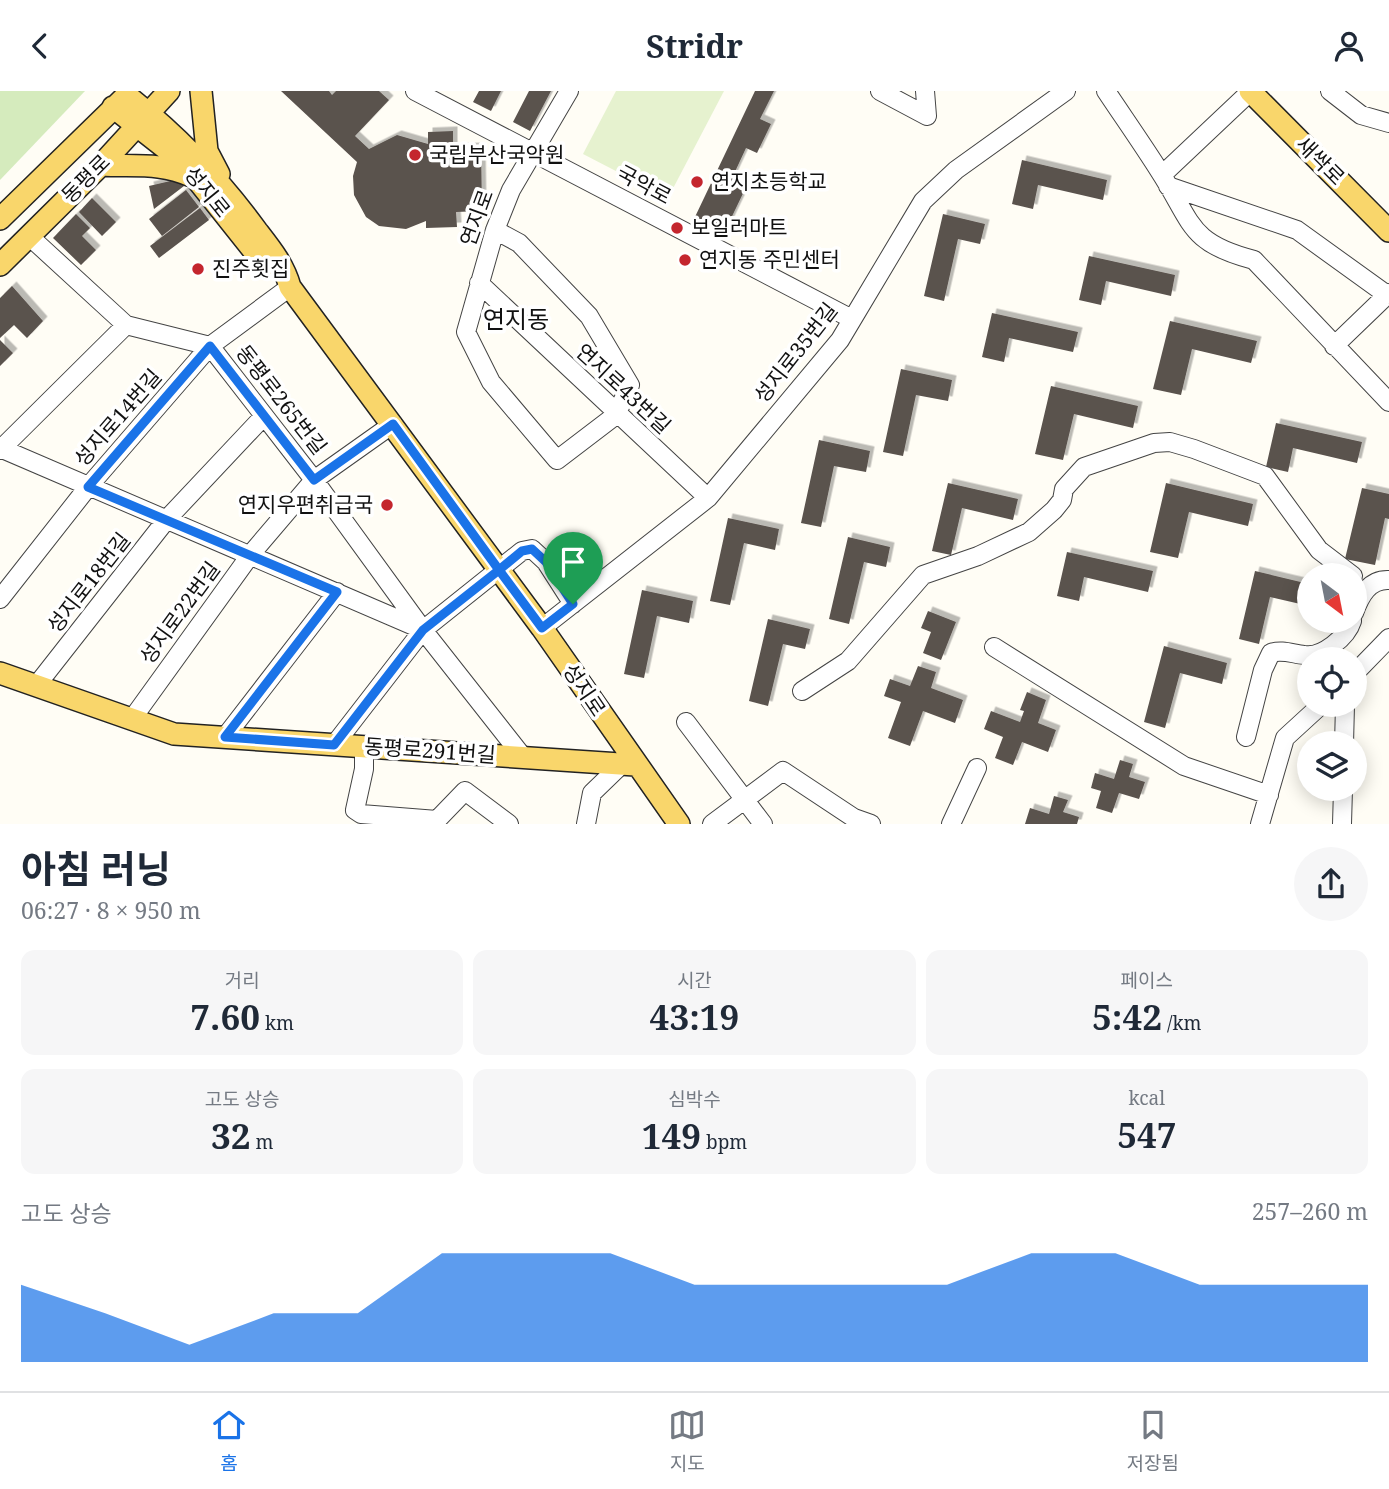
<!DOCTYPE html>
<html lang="ko">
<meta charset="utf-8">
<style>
body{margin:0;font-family:"Noto Serif","Noto Sans KR",serif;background:#f6f6f7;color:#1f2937;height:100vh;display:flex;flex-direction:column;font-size:26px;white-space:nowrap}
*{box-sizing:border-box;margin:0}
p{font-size:23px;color:#747a83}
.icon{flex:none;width:38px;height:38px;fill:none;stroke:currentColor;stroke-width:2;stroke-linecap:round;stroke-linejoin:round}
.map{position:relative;height:733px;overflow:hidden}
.side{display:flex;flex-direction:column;background:#fff;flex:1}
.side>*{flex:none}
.needle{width:46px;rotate:148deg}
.fabs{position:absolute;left:1297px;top:472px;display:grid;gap:14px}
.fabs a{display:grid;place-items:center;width:70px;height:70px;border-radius:50%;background:#fff;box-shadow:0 4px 18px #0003;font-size:35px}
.pin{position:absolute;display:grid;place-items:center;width:60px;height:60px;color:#fff;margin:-72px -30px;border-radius:50% 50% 50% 0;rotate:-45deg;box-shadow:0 0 7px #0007}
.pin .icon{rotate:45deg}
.round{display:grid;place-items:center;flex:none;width:74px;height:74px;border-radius:37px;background:#f6f6f7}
.overview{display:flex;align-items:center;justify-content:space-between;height:119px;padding:0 21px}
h1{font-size:38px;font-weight:700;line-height:52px}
.figures{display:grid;grid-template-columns:repeat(3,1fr);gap:10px;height:119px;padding:7px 21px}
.figures div{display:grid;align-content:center;border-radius:14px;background:#f6f6f7;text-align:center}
.figures b{font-size:35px;font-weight:700}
.figures small{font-size:19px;font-weight:400}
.figures p{font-size:19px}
.chart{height:196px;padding:14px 21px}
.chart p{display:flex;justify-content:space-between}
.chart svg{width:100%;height:126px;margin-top:7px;fill:#1a73e8;opacity:.7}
header{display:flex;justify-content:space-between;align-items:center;height:91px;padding:0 21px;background:#fff;font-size:32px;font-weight:700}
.menu{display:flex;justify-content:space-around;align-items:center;height:98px;border-top:2px solid #e0e1e3;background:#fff;font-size:19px;color:#747a83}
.menu a{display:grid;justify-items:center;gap:4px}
.menu .on{color:#1a73e8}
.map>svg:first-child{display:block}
.green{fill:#d5ebbd}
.pitch{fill:#e6f2cf}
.building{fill:#5a524d;filter:url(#shadow)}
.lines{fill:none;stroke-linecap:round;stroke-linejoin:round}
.minor-casing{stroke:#444;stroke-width:20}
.major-casing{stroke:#222;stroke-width:24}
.minor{stroke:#fff;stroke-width:18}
.major{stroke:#f9d66b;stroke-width:21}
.route-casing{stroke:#fff;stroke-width:14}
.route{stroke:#1a73e8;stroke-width:9}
.poi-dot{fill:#c4262e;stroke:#fff;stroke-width:2.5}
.labels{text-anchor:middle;stroke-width:7;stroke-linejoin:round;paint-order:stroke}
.poi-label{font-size:21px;fill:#111;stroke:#fff;text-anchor:start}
.street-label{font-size:21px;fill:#111;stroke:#fff}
.quarter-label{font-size:24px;fill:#111;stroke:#fff}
</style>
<header><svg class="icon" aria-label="back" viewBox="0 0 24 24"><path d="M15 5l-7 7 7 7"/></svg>Stridr<svg class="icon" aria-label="person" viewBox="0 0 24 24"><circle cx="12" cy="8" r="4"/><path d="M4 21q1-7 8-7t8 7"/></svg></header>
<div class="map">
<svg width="1389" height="733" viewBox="0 0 1389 733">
<defs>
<filter id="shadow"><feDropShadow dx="4.5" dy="-4.5" stdDeviation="0" flood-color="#0004"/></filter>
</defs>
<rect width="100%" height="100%" fill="#fffdf5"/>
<path class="green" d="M 0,0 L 85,0 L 0,89 Z"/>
<path class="pitch" d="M 616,0 L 724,0 L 668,107 L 583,63 Z"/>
<path class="building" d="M 281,0 L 329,0 L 332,4 L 336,0 L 379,0 L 389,9 L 355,45 L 369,58 L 397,44 L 428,53 L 428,41 L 453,40 L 453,57 L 481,56 L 482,120 L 456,121 L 457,136 L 426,137 L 426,130 L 406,138 L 379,135 L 366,126 L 354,104 L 353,85 L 357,71 Z
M 479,0 L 501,0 L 491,20 L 473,11 Z
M 529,0 L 551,0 L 530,40 L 513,31 Z
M 755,0 L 774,0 L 760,28 L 771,33 L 757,62 L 746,57 L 733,85 L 748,92 L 724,142 L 694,128 Z
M 1022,69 L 1107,89 L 1103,109 L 1038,94 L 1033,118 L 1012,113 Z
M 179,88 L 184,95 L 154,118 L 149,95 Z
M 186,99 L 199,116 L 162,145 L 149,128 Z
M 92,107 L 116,131 L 102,145 L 79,121 Z
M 200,117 L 209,129 L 159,167 L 150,155 Z
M 76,123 L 90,137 L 82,145 L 96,159 L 81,174 L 53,147 Z
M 943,123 L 985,133 L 980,153 L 958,148 L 944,210 L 924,205 Z
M 1089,165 L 1175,184 L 1171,205 L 1106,190 L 1101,214 L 1079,209 Z
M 12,195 L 43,230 L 27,247 L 14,234 L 0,247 L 0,207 Z
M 992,222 L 1078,241 L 1073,261 L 1009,247 L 1004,271 L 982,266 Z
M 1170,230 L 1257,250 L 1251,272 L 1192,258 L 1181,304 L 1153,298 Z
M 0,249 L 13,262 L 0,275 Z
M 901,278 L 952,289 L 948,310 L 916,304 L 903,365 L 883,361 Z
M 1051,295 L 1138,315 L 1133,337 L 1074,323 L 1063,369 L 1035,363 Z
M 1276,332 L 1362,351 L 1357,372 L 1293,357 L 1288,381 L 1266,376 Z
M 819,349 L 870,360 L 866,381 L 834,375 L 821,436 L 801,432 Z
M 948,392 L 1018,408 L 1013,429 L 962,417 L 951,464 L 932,460 Z
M 1166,392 L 1253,413 L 1248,435 L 1189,421 L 1178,467 L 1150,461 Z
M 1362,397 L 1389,403 L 1389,428 L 1385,427 L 1375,474 L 1345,468 Z
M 728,427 L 779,438 L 775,459 L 744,452 L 730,514 L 710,510 Z
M 848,446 L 890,456 L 886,476 L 864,471 L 849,533 L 829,528 Z
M 1067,461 L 1153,480 L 1148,501 L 1084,486 L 1079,510 L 1057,505 Z
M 1255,480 L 1309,493 L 1309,515 L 1270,506 L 1259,553 L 1239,548 Z
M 642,499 L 693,510 L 689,532 L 657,525 L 644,587 L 624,583 Z
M 928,520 L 956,531 L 941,569 L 923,562 L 931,541 L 921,537 Z
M 768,528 L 810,538 L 805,558 L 783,553 L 768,615 L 749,610 Z
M 1164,555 L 1227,572 L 1222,593 L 1180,582 L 1165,637 L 1144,631 Z
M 918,575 L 936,581 L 931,597 L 963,609 L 955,632 L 923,620 L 910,655 L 888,647 L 901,611 L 884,605 L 890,588 L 910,595 Z
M 1027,601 L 1046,609 L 1038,632 L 1056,639 L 1048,661 L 1022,651 L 1013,674 L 995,667 L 1003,646 L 984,638 L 991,620 L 1020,631 L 1024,620 L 1020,619 Z
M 1120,669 L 1133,673 L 1129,686 L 1145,691 L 1139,708 L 1119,702 L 1112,722 L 1096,717 L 1101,700 L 1091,697 L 1095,682 L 1114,688 Z
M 1054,705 L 1068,709 L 1063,721 L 1079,726 L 1077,733 L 1025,733 L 1030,717 L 1049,723 Z"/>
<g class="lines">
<g class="minor-casing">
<path id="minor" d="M 415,0 L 852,228
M 880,0 L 927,25
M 925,0 L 927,25
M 1106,0 C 1124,27 1143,54 1160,81 C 1193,132 1188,152 1254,169 L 1389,311
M 1330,0 L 1361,24 L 1389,32
M 1162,84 L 1251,0
M 1168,95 L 1297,139 L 1387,204
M 495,139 L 519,152 L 589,225 L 630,294 L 616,324 L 557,369 L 491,291 L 466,241 L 495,139 L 511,99 L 569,0
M 29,145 L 126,234 L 210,255 L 314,389 L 423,539 L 523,666
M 479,192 L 708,407
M 1334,255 L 1389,202
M 0,357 L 421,538
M 0,359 L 126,234
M 0,508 L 88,396 L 210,255 L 290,196
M 1354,522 C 1360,505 1369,488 1389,489
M 542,537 L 708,407 L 840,249 L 923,110 L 956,79 L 1066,0
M 994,556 L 1184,675 L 1269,704
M 1354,583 L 1389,547
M 36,595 L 167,428 L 264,325
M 802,600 L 848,570 L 923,484 L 978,465 L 1029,441 L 1054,419 L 1062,409 L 1064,398 L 1084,376 L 1154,352 L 1170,351 L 1194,358 L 1265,385 L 1319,459 L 1353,485
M 132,628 L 251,463 L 314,389 L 393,333
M 686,631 L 763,733
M 225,646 L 337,501
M 1246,646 L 1263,579 L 1271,562 C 1282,558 1293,563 1304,564 C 1322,567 1347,546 1352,530
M 1344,653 L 1345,614
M 334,654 L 423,539 L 522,460 L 532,458 L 546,471 L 573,513
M 364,656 L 364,678 L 355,719 L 361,723 L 437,729 L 465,700 L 509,733
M 586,733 L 592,702 L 622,673
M 712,733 L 783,680 L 854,727 L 871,733
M 951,733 L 977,677
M 1260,733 L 1285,647 L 1321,614
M 1342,733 L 1343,698"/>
</g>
<g class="major-casing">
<path id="major" d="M 201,0 L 207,60 L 219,83
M 1250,0 L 1389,140
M 126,4 C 177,44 220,89 257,140 C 271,158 284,174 290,196 L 542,537 L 679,733
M 113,16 L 183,71 L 265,174
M 101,74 C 133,76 161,71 191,85
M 0,128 L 124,7
M 0,174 L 101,74 L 169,0
M 0,582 L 174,643 L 635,674"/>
</g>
<use href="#minor" class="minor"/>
<use href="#major" class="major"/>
</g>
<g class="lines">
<g class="route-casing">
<path id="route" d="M 573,513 L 546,471 L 532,458 L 522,460 L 499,479 L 393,333 L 314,389 L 210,255 L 88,396 L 337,501 L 225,646 L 334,654 L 423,539 L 499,479 L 542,537 L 573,513"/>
</g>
<use href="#route" class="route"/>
</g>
<g class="poi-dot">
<circle cx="415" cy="64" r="7"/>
<circle cx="697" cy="91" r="7"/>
<circle cx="677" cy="137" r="7"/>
<circle cx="685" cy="169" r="7"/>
<circle cx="198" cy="178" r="7"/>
<circle cx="387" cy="414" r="7"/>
</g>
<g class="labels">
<g class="poi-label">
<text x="429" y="71">국립부산국악원</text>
<text x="711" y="98">연지초등학교</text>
<text x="691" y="144">보일러마트</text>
<text x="699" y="176">연지동 주민센터</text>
<text x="212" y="185">진주횟집</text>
<text x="373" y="421" text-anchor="end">연지우편취급국</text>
</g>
<g class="street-label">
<text transform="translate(1320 70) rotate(45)" y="7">새싹로</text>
<text transform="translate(86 88) rotate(-45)" y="7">동평로</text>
<text transform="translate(644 94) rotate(28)" y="7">국악로</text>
<text transform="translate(207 101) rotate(51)" y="7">성지로</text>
<text transform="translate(477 127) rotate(-70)" y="7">연지로</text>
<text transform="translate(796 262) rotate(-52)" y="7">성지로35번길</text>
<text transform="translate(623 298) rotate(43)" y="7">연지로43번길</text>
<text transform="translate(281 309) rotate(52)" y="7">동평로265번길</text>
<text transform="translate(118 327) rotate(-49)" y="7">성지로14번길</text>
<text transform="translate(89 492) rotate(-52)" y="7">성지로18번길</text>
<text transform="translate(180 522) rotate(-54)" y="7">성지로22번길</text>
<text transform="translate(584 599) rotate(56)" y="7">성지로</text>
<text transform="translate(430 660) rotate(4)" y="7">동평로291번길</text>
</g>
<g class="quarter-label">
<text x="516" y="237">연지동</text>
</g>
</g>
</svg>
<div class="fabs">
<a><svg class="needle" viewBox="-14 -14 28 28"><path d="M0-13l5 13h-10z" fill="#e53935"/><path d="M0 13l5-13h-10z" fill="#747a83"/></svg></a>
<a><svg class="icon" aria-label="locate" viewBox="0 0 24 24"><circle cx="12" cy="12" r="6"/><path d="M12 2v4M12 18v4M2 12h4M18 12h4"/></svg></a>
<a><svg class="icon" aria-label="layers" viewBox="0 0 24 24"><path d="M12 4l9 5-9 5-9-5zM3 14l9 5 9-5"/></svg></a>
</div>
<div class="pin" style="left:573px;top:513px;background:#1e9e55"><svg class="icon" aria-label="arrive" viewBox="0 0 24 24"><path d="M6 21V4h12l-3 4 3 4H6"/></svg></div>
</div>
<section class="side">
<div class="overview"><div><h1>아침 러닝</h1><p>06:27 · 8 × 950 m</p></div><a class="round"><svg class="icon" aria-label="share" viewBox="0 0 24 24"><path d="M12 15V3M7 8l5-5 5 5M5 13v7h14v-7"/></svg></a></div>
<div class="figures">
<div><p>거리</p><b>7.60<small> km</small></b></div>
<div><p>시간</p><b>43:19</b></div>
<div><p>페이스</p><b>5:42<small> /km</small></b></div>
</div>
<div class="figures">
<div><p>고도 상승</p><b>32<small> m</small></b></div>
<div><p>심박수</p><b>149<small> bpm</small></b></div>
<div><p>kcal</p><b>547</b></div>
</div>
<div class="chart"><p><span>고도 상승</span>257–260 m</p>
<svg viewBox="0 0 160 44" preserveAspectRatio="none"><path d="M0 44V17L10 27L20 38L30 27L40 27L50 6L60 6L70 6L80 17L90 17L100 17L110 17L120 6L130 6L140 17L150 17L160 17V44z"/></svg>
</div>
</section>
<nav class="menu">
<a class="on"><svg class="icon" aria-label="home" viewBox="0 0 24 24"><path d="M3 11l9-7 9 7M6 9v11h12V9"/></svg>홈</a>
<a><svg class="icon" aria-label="map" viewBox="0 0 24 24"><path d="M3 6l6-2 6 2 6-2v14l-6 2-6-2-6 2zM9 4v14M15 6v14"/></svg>지도</a>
<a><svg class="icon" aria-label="saved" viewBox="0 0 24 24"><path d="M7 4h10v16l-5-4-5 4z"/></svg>저장됨</a>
</nav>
